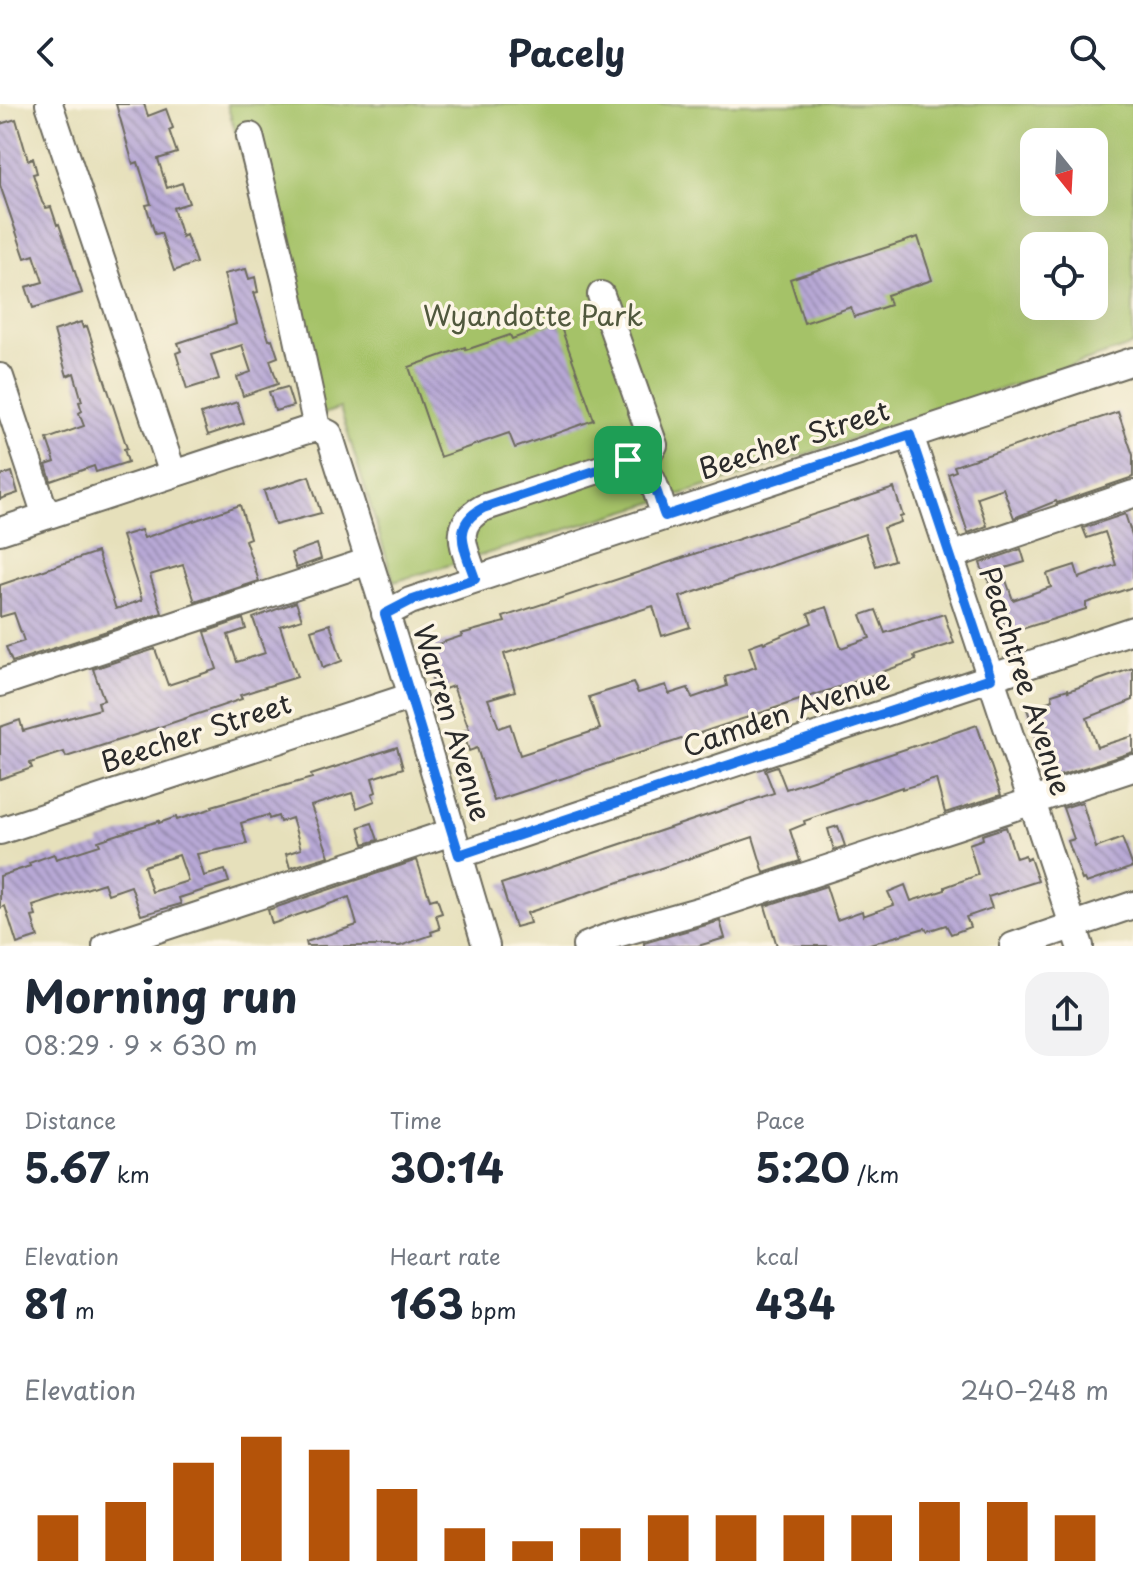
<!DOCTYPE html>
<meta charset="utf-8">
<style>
body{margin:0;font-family:"Playpen Sans",sans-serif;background:#f2f2f3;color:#1f2937;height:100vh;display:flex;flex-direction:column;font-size:30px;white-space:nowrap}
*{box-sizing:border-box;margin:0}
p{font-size:26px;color:#747a83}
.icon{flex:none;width:44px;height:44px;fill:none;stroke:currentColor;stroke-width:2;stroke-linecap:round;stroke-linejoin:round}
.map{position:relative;height:842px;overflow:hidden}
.sheet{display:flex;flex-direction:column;background:#fff;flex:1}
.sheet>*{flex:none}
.needle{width:52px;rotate:162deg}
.buttons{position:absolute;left:1020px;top:24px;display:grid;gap:16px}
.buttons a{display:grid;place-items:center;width:88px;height:88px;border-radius:16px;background:#fff;box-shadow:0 8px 32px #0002;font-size:40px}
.pin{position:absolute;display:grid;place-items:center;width:68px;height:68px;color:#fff;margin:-34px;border-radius:16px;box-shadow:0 4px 12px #0006}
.round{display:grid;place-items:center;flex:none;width:84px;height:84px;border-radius:24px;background:#f2f2f3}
.summary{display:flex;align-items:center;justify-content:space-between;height:136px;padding:0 24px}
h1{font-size:44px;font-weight:700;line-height:60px}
.metrics{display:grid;grid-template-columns:repeat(3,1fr);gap:12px;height:136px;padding:8px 24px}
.metrics div{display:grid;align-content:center}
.metrics b{font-size:40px;font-weight:700}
.metrics small{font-size:22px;font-weight:400}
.metrics p{font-size:22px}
.chart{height:224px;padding:16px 24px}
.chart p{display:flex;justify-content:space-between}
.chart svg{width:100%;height:144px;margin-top:8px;stroke:#b45309;stroke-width:6}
header{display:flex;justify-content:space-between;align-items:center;height:104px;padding:0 24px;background:#fff;font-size:36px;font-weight:700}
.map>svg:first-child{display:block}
.green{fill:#a5c268;stroke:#68764a;stroke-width:2;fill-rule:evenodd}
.building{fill:url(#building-back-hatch);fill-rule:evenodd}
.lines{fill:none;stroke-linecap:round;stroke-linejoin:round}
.minor-casing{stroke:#6c6a5d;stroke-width:30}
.minor{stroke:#fff;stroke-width:26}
.route-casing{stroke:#fff;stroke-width:16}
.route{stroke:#1a73e8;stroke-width:10}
.labels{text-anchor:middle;stroke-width:7;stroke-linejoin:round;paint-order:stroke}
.park-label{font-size:28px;fill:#50583d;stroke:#fcf5e5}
.street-label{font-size:28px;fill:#2b2b2b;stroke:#fcf5e5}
</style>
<header><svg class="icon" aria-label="back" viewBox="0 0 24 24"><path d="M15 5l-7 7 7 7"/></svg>Pacely<svg class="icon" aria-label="search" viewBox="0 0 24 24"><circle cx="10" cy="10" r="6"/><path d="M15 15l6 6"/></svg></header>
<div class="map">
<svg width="1133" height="842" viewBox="0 0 1133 842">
<defs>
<pattern id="building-back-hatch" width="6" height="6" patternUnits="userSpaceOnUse" patternTransform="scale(2)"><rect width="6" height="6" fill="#b7a8d5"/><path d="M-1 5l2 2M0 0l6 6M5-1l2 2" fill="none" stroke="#9589ad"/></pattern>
</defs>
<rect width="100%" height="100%" fill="#fcf5e5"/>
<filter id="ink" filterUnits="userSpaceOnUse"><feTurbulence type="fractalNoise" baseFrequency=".0125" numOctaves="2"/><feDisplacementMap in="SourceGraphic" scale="16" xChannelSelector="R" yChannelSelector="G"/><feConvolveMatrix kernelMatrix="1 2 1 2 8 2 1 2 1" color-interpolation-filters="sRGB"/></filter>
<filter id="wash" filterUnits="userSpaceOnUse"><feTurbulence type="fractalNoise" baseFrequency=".006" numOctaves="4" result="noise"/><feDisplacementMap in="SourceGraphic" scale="32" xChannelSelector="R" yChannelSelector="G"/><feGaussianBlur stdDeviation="1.8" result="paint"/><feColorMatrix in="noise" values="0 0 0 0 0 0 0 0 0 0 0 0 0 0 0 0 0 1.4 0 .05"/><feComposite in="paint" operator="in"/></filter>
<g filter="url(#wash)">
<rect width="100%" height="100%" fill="#e6e0bb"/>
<path class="green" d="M 227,0 L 1133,0 L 1133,241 L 734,374 L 394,478 L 340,304 L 321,311 ZM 1034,38 L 1094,38 L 1094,98 L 1034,98 ZM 1034,142 L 1094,142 L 1094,202 L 1034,202 Z"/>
<g id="blocks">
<path class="building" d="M 116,0 L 144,0 L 148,12 L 166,5 L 173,24 L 169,26 L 177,49 L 158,55 L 167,84 L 182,79 L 189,99 L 173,104 L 182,133 L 186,131 L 196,159 L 174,167 L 161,129 L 155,130 L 146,101 L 151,100 L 138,58 L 133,60 Z
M 16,15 L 28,56 L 33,54 L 37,69 L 33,70 L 42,98 L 46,104 L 51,103 L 57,121 L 59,120 L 82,189 L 33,204 L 26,183 L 43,178 L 34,151 L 25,154 L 0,81 L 0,20 Z
M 918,133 L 932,176 L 887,191 L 890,201 L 854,213 L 851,203 L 804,219 L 790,175 Z
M 246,165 L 249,175 L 255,173 L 258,188 L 254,189 L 269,236 L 272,235 L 278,253 L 270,256 L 278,280 L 243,292 L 237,273 L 251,268 L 242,241 L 211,251 L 219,275 L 187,285 L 176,249 L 181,247 L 178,239 L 236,220 L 224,170 Z
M 81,218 L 83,224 L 87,222 L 127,344 L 124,345 L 128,358 L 96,368 L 94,362 L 51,377 L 46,361 L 55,358 L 47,335 L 84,322 L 79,309 L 82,307 L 79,298 L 82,297 L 74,269 L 67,272 L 54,227 Z
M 559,218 L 594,316 L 515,344 L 509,329 L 440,353 L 409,263 L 465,243 L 466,246 L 510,231 L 512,235 Z
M 287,283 L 293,302 L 275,307 L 269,288 Z
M 237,298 L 244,319 L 208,331 L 201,310 Z
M 1118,308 L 1133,351 L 1133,373 L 1057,399 L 1056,397 L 1014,414 L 1003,384 L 977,393 L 987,422 L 968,429 L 948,370 L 956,367 L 954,362 Z
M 12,368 L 18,389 L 0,395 L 0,372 Z
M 309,372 L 321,409 L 275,421 L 264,387 Z
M 894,384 L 903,412 L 900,413 L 901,418 L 883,424 L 894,456 L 876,462 L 865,430 L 680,493 L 690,523 L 662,532 L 653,502 L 504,550 L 515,587 L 488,595 L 499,624 L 510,620 L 520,651 L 600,625 L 589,593 L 633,579 L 638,589 L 666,581 L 669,590 L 688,584 L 692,594 L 727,582 L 725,573 L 756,563 L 749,542 L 763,537 L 764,539 L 812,519 L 808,509 L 827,503 L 841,544 L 870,534 L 861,511 L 876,506 L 885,529 L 944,510 L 954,539 L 914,552 L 916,556 L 854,578 L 494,697 L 477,644 L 469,647 L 463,627 L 469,625 L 453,582 L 436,588 L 423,545 L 462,532 L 461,530 L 505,518 L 503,513 Z
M 240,401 L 250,434 L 245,436 L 259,477 L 195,498 L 183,461 L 150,471 L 162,509 L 12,558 L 6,543 L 24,537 L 14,509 L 0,513 L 0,481 L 97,448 L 116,505 L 142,496 L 122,432 L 141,426 L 144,434 Z
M 1125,410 L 1133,434 L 1133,483 L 1086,499 L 1086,505 L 1009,529 L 1008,525 L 1006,526 L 986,469 L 984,470 L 980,459 L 1021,445 L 1025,458 L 1002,465 L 1013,496 L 1051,483 L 1047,470 L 1075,461 L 1079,474 L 1116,461 L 1105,428 L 1087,434 L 1083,424 Z
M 317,440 L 321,455 L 296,464 L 291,449 Z
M 296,498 L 302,515 L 280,522 L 297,573 L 240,591 L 242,595 L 157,624 L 66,653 L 64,648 L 30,659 L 32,664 L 0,675 L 0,623 L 20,616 L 23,627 L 100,605 L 98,598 L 104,596 L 93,565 L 155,545 L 168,581 L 217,565 L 205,528 L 243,515 L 246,525 L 228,531 L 237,558 L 265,549 L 253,514 Z
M 330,520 L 342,557 L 323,564 L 311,526 Z
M 1133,564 L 1133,596 L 1087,614 L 1097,643 L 1133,632 L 1133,648 L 1047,676 L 1042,663 L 1047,661 L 1027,605 L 1053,596 L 1052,590 L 1068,585 L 1068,587 Z
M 977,621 L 1001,691 L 945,709 L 936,675 L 902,685 L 902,683 L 804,717 L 805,720 L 790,726 L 800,757 L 764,769 L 753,733 L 527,809 L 530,819 L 515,823 L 501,780 L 774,689 L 765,666 L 777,662 L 786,685 Z
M 397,643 L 403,664 L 372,674 L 376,688 L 372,690 L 375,697 L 357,704 L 352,689 L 311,702 L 329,752 L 290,764 L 286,750 L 301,745 L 292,714 L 280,718 L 278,712 L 269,715 L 268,711 L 241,719 L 247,740 L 197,750 L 204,772 L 225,766 L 229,778 L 179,794 L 181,800 L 141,811 L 131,782 L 108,790 L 104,779 L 33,802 L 36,812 L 32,813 L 38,833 L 17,840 L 5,802 L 0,804 L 0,772 L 30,762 L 29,759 L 54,750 L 56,755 L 100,741 L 98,737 L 122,729 L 159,717 L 159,719 L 176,713 L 177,716 L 213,704 L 212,702 L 312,674 L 311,671 ZM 179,751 L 188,777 L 152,788 L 144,762 Z
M 1082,698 L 1096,744 L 1122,734 L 1133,763 L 1086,779 L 1084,775 L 1082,776 L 1068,737 L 1074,735 L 1063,704 Z
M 372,719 L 378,736 L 364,740 L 359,723 Z
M 838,722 L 845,742 L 834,746 L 828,725 Z
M 1006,723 L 1016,754 L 1025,751 L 1026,756 L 1030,754 L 1038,777 L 988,793 L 992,804 L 966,813 L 970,823 L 951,830 L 946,821 L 927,827 L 925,824 L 863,842 L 777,842 L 765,802 L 826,782 L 837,816 L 862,807 L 863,812 L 894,801 L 888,788 L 905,781 L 911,797 L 945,786 L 945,783 L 978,771 L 969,740 L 983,735 L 982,731 Z
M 417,756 L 430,796 L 437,794 L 442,809 L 436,811 L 440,825 L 431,828 L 432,831 L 400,842 L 307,842 L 306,838 L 357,821 L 349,793 L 272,820 L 268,806 Z
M 720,817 L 725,834 L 698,842 L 644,842 L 644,839 Z"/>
</g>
</g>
<g filter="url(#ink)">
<use href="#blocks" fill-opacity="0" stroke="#6c6a5d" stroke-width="2"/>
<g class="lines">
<g class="minor-casing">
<path id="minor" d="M 49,0 L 173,370
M 250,32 L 286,178 L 317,324
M 601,191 L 654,341 L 642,361
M 0,273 L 46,412
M 910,331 L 1080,842
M 0,427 L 304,327 L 317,324 L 329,330 L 412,592 L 486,842
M 950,452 L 1133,390
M 475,475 C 466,447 449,422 483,404 L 628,356 C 653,359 657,392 665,412
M 385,510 L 410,497 L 1133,257
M 0,579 L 369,457
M 0,727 L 412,592
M 459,751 L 1133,526
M 106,842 L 452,728
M 586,842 L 613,831 L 705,805 L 1133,664
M 1013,842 L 1133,801"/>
</g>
<use href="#minor" class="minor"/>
</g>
</g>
<g class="lines" filter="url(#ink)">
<g class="route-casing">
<path id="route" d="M 910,331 L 991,574 L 459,751 L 385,510 L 410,497 L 475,475 C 466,447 449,422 483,404 L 628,356 C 653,360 657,392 665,412 Z"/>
</g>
<use href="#route" class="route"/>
</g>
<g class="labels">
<g class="park-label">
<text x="533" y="222">Wyandotte Park</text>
</g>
<g class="street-label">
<text transform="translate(794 336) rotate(-18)" y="10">Beecher Street</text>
<text transform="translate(1025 577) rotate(72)" y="10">Peachtree Avenue</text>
<text transform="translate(786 609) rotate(-19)" y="10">Camden Avenue</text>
<text transform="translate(452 619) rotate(73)" y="10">Warren Avenue</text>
<text transform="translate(196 629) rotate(-18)" y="10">Beecher Street</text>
</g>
</g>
</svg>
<div class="buttons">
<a><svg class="needle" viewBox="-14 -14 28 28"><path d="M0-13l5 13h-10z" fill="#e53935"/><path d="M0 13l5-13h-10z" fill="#747a83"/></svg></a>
<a><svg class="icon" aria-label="locate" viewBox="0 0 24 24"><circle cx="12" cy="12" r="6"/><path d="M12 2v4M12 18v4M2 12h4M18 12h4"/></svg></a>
</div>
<div class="pin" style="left:628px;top:356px;background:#1e9e55"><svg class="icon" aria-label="arrive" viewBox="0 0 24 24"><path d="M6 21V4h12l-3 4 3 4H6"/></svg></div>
</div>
<section class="sheet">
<div class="summary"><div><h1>Morning run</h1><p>08:29 · 9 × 630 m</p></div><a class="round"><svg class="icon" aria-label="share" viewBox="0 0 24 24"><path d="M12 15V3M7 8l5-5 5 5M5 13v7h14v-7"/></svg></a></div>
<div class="metrics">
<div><p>Distance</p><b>5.67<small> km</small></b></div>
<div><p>Time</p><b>30:14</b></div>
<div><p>Pace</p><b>5:20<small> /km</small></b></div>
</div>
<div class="metrics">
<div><p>Elevation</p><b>81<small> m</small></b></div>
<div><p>Heart rate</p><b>163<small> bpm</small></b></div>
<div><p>kcal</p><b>434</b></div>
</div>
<div class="chart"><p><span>Elevation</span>240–248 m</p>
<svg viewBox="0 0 160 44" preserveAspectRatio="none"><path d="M5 44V30M15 44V26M25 44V14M35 44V6M45 44V10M55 44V22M65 44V34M75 44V38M85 44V34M95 44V30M105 44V30M115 44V30M125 44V30M135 44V26M145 44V26M155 44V30"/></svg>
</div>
</section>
